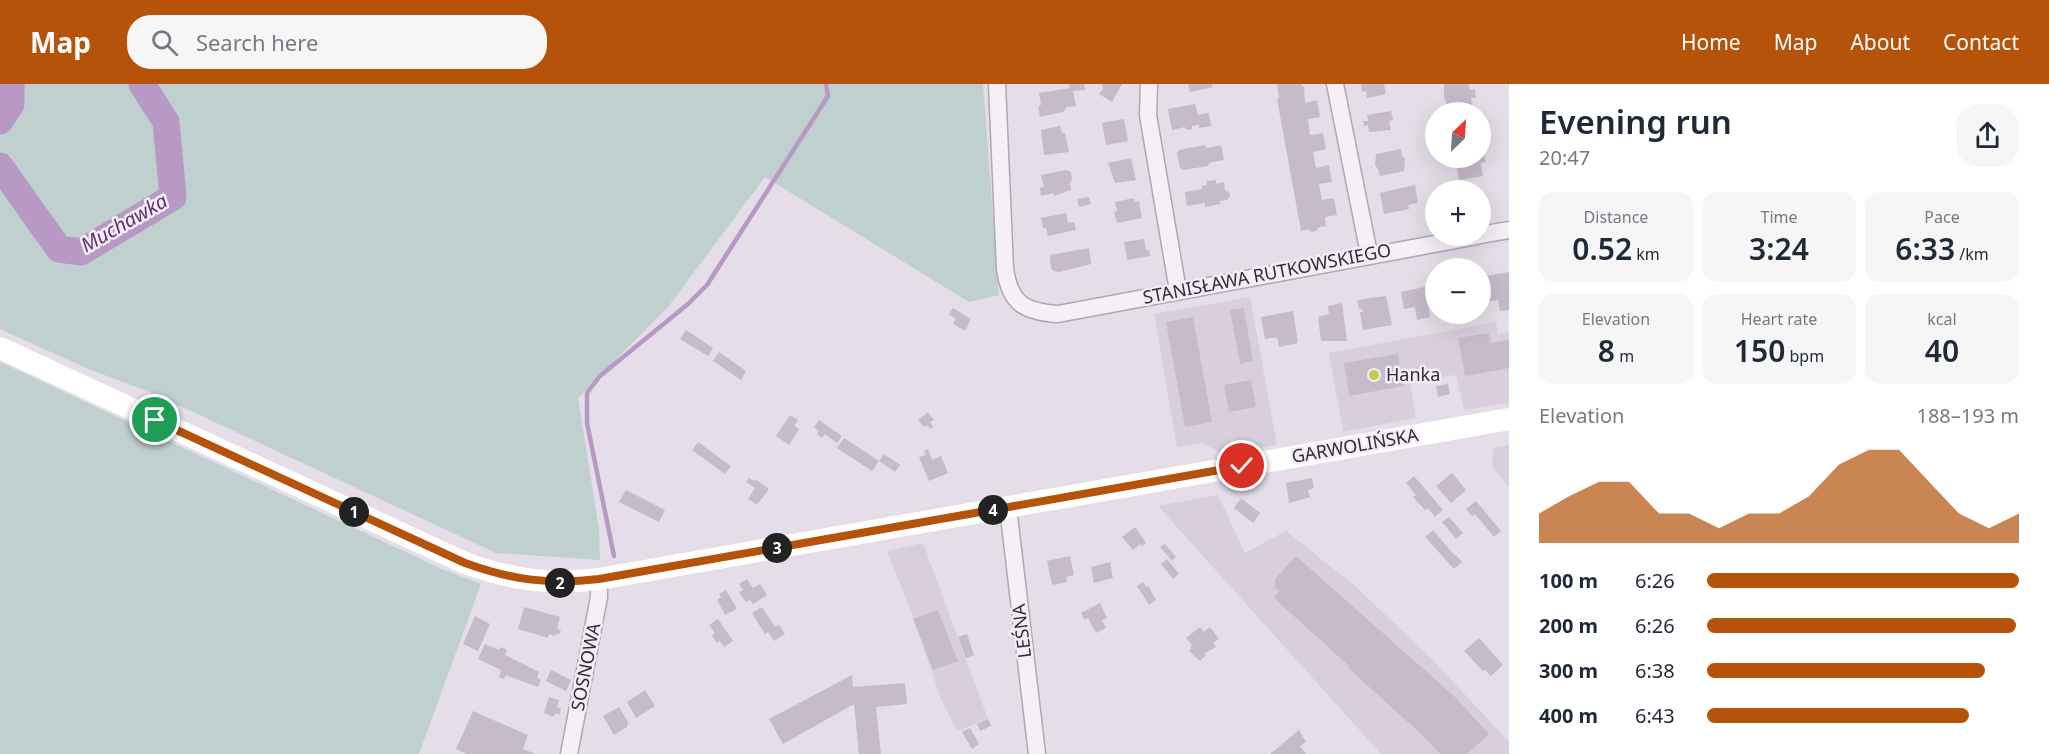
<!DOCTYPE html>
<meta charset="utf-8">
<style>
body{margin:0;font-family:"Noto Sans",sans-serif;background:#f6f6f7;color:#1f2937;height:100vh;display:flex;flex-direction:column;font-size:22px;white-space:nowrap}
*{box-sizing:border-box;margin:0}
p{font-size:20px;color:#747a83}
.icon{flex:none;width:33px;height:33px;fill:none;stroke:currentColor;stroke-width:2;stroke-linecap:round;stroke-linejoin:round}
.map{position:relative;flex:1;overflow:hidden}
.drawer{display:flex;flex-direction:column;background:#fff;width:540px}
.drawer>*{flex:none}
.needle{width:39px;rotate:25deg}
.buttons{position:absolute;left:1425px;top:18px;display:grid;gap:12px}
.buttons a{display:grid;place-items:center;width:66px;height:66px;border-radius:50%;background:#fff;box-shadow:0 6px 24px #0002;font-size:30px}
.pin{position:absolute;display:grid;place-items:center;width:51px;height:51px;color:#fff;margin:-26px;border:3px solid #fff;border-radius:50%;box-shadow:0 2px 6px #0007}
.km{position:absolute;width:30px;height:30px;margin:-15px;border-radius:50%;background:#222;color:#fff;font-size:16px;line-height:30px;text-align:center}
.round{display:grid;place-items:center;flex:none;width:63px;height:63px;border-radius:24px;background:#f6f6f7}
.overview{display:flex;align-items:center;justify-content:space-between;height:102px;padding:0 30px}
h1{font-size:33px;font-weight:600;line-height:45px}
.metrics{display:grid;grid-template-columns:repeat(3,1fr);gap:9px;height:102px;padding:6px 30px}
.metrics div{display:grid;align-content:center;border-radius:15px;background:#f6f6f7;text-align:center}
.metrics b{font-size:30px;font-weight:600}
.metrics small{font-size:16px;font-weight:400}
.metrics p{font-size:16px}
.chart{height:168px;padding:12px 30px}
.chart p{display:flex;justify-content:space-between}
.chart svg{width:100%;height:108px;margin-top:6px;fill:#b45309;opacity:.7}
ul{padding:0 30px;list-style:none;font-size:20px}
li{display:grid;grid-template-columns:96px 72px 1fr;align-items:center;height:45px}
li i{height:15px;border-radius:8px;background:#b45309}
header{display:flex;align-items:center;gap:36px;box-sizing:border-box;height:84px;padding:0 30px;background:#b45309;color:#fff}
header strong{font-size:28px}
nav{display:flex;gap:33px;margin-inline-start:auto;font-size:21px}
.search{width:420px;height:54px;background:#f6f6f7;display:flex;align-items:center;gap:15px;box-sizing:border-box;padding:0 21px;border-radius:24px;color:#747a83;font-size:22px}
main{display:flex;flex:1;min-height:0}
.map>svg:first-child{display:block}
.built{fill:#d9cfdc}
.green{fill:#bfd0cf}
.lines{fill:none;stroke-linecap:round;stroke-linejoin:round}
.stream{stroke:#b899c6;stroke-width:4.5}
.river{stroke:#b899c6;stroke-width:27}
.building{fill:#c6bbc9}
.minor-casing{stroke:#b1a6b4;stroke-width:19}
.minor{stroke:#f4f0f5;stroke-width:16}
.secondary{stroke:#fff;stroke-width:22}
.route-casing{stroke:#fff;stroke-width:12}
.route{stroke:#b45309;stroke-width:8}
.poi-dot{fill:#c7ca44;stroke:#f3edf5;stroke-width:2}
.labels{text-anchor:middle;stroke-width:5;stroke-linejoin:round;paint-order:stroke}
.street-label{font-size:18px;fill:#39273d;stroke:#f3edf5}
.poi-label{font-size:18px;fill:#39273d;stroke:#f3edf5;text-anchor:start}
.water-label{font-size:20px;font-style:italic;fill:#5f3370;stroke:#f3edf5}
</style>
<header>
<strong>Map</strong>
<div class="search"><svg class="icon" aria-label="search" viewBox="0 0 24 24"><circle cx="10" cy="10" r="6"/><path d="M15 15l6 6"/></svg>Search here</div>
<nav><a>Home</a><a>Map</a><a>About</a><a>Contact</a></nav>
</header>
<main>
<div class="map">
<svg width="1509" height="670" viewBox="0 0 1509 670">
<rect width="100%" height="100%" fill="#e5dde7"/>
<path class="built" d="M 1250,213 L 1277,361 L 1222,369 L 1202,359 L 1177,363 L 1154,230 Z
M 1496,238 L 1498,250 L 1509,248 L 1509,319 L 1464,326 L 1456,291 L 1410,298 L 1416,334 L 1343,348 L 1329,269 Z
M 1509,361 L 1509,403 L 1492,383 L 1493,364 Z
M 1218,411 L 1245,469 L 1286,447 L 1356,503 L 1431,574 L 1509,658 L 1509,670 L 1381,670 L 1158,422 Z
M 923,459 L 988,635 L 957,647 L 941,615 L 914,535 L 887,467 Z"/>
<path class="green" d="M 0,0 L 983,0 L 999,211 L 969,218 L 765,93 L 668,223 L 578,314 L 599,445 L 600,476 L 496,469 L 152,309 L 86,284 L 0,245 Z
M 0,278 L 444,486 L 481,500 L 419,670 L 0,670 Z"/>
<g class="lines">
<path class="stream" d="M 614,472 L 587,339 L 587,309 L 600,292 L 688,220 L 707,201 L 828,12 L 826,0"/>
<path class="river" d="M 0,37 L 11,20 L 11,0
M 0,82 L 59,165 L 81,168 L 173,113 L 166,38 L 142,0"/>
</g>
<path class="building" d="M 1069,0 L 1084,0 L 1085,6 L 1073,7 L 1076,22 L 1067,23 L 1063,28 L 1040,33 L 1038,22 L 1041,21 L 1039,9 L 1070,4 Z
M 1102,0 L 1122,0 L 1112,18 L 1099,10 L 1103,5 Z
M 1188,0 L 1212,0 L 1213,3 L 1190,8 Z
M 1277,0 L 1301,0 L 1302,3 L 1304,2 L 1305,19 L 1317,16 L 1320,33 L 1308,35 L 1310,51 L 1323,49 L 1326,65 L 1313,68 L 1316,84 L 1329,81 L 1332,98 L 1319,100 L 1322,116 L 1334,114 L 1337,131 L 1325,133 L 1326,142 L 1319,143 L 1316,147 L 1312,148 L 1308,145 L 1301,147 L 1277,15 L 1279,15 Z
M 1361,0 L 1384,0 L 1386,10 L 1367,14 L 1366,7 L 1362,8 Z
M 1444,0 L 1469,0 L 1470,6 L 1475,5 L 1476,14 L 1471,14 L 1473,28 L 1449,28 L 1444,12 Z
M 1195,20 L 1198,31 L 1209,29 L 1211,42 L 1199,44 L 1199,41 L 1192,42 L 1192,45 L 1186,46 L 1185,43 L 1172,46 L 1168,25 Z
M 1391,27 L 1393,36 L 1389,37 L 1391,46 L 1369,48 L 1368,41 L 1364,42 L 1363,37 L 1368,37 L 1367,31 Z
M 1124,35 L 1128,57 L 1106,61 L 1102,39 Z
M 1060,42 L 1062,49 L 1065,49 L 1069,68 L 1044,71 L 1041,46 Z
M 1204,61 L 1207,64 L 1221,61 L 1224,76 L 1209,79 L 1208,82 L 1183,86 L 1180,84 L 1177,69 L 1179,66 Z
M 1401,65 L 1402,72 L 1405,74 L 1404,87 L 1380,92 L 1378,85 L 1375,81 L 1376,70 Z
M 1484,70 L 1486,78 L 1481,79 L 1483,92 L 1459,96 L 1457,83 L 1454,82 L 1455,74 L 1480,74 L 1480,71 Z
M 1131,74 L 1136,96 L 1115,99 L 1108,79 Z
M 1066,86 L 1071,88 L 1072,95 L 1070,99 L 1071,106 L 1054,112 L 1054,109 L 1041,112 L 1040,104 L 1044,103 L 1041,91 Z
M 1216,96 L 1216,100 L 1224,98 L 1225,106 L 1229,108 L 1230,112 L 1227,116 L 1220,117 L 1220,120 L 1205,123 L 1205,119 L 1187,122 L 1185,108 L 1202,105 L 1202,102 L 1207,101 L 1206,97 Z
M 1415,101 L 1418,119 L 1408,121 L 1409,125 L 1384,130 L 1380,109 Z
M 1089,113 L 1091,120 L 1079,123 L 1077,115 Z
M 1134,114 L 1135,118 L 1139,117 L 1142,134 L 1117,139 L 1114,128 L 1117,127 L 1115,118 Z
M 1066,129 L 1068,139 L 1074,138 L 1076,146 L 1048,152 L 1046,144 L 1043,144 L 1041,134 Z
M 1144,155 L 1146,166 L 1149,166 L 1150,172 L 1127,176 L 1124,158 Z
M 1089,164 L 1091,180 L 1059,188 L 1053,187 L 1051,184 L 1050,171 Z
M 1509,188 L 1509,226 L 1500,227 L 1498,216 L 1480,219 L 1480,193 Z
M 1429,202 L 1432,220 L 1428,221 L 1430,233 L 1417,236 L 1415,223 L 1404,225 L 1401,208 Z
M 1386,212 L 1392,241 L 1363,246 L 1360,228 L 1363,228 L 1362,225 L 1359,225 L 1357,216 Z
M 1342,219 L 1347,257 L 1321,257 L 1318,233 L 1329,230 L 1328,222 Z
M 953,224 L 971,235 L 965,247 L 953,240 L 956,235 L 949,230 Z
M 1244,224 L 1253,277 L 1240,280 L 1230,226 Z
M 1293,227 L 1298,259 L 1279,263 L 1277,253 L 1265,255 L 1261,233 Z
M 1193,233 L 1212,338 L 1185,343 L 1166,238 Z
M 686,246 L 713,264 L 708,272 L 680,255 Z
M 1489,249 L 1491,259 L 1509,256 L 1509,284 L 1465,292 L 1458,254 Z
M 719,268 L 746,287 L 741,296 L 713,277 Z
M 1398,270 L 1404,302 L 1349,312 L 1344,279 Z
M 1251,296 L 1256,323 L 1229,328 L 1224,301 Z
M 1448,300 L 1450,310 L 1438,313 L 1436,302 Z
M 928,328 L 934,336 L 930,338 L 933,343 L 930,345 L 927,341 L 924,343 L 918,336 Z
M 790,331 L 798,336 L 794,342 L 799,345 L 789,361 L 776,352 Z
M 819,336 L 842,352 L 837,359 L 825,350 L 822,354 L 817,350 L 819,347 L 814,343 Z
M 844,354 L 879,377 L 872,387 L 837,364 Z
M 698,358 L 731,382 L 725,390 L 692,366 Z
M 928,365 L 932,376 L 941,372 L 948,389 L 929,397 L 919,373 L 926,371 L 924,367 Z
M 884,370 L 900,381 L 895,388 L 879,377 Z
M 1452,389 L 1466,406 L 1451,419 L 1436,402 Z
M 1414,392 L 1443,426 L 1435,433 L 1428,424 L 1425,426 L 1413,413 L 1416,411 L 1406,399 Z
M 749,394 L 754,397 L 755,395 L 769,405 L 757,421 L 748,415 L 755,404 L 746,398 Z
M 1312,394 L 1314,404 L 1308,406 L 1310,413 L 1289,419 L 1286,399 Z
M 626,406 L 665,426 L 659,438 L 619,418 Z
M 1241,414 L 1260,429 L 1253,439 L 1234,424 Z
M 1476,417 L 1501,447 L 1494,453 L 1475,430 L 1472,432 L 1466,425 Z
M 1449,433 L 1463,449 L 1456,455 L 1442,438 Z
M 1135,443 L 1146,459 L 1142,462 L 1140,460 L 1133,466 L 1122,453 Z
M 1433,446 L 1455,472 L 1456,471 L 1462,478 L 1454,485 L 1425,453 Z
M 1165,460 L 1176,473 L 1172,477 L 1160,463 Z
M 1070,472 L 1074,491 L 1066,493 L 1067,498 L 1052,501 L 1047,477 Z
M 1296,472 L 1454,612 L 1489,650 L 1467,670 L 1440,670 L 1420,649 L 1348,584 L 1349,582 L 1274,514 L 1279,507 L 1275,504 L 1275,495 Z
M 1167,475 L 1179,490 L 1173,495 L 1161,480 Z
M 1110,478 L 1113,494 L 1094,499 L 1091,483 Z
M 747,495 L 753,504 L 760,500 L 767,511 L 753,520 L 750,516 L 746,518 L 739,508 L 743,506 L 739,500 Z
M 1143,498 L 1146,503 L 1148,502 L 1156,516 L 1149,521 L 1137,502 Z
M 726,506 L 737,525 L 725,531 L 717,516 L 721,513 L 719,510 Z
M 1100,519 L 1107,534 L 1102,536 L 1106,544 L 1096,549 L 1088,534 L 1084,536 L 1081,529 Z
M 524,523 L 560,533 L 557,545 L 561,546 L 559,550 L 556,550 L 555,552 L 549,550 L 548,554 L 518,545 Z
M 762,523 L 775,543 L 779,541 L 785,550 L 774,557 L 768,548 L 765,550 L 752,529 Z
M 938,526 L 958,577 L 933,586 L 913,535 Z
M 475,532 L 490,540 L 478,567 L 463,560 Z
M 718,535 L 733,557 L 724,563 L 720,557 L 717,559 L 712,551 L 715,549 L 709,541 Z
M 1200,543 L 1204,548 L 1210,543 L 1219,555 L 1213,559 L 1216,563 L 1205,569 L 1205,572 L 1200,577 L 1189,567 L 1192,561 L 1186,554 Z
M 967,550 L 974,571 L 966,574 L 958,553 Z
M 1479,554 L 1503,581 L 1491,592 L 1485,586 L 1483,587 L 1464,567 Z
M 485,560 L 499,566 L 501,563 L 507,566 L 505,571 L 539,588 L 537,594 L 541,596 L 538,603 L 506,591 L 504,595 L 499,593 L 501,586 L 478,575 Z
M 551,586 L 571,596 L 566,607 L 546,597 Z
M 852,591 L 853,603 L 905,599 L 907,620 L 876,623 L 881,670 L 859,670 L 854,620 L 783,660 L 769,635 Z
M 645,606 L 655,622 L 636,634 L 627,618 Z
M 549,613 L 559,616 L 557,623 L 561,625 L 559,631 L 556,629 L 553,633 L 544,629 Z
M 619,623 L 628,638 L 627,643 L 614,651 L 603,632 Z
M 473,627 L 528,651 L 523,665 L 536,670 L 467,670 L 456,665 Z
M 988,635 L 991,642 L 980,647 L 977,640 Z
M 970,644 L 979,660 L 972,665 L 962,648 Z
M 1299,646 L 1306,658 L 1300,662 L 1306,670 L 1270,670 Z"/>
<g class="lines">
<g class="minor-casing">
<path id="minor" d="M 997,0 L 1005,185 C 1010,219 1024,228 1058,230 L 1477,152
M 1149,0 L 1148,31 L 1178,207
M 1335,0 L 1369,170
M 1480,151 L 1509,146
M 1008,423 L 1037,670
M 569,670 L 599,513 L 599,495"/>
</g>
<use href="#minor" class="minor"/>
<path class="secondary" d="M 0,264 L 465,479 C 512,496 550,501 599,495 L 1509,335"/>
</g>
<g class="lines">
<g class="route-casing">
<path id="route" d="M 155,336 L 465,479 C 512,496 550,501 599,495 L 1242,382"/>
</g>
<use href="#route" class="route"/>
</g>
<circle class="poi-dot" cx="1374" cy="291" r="6"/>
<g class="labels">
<g class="street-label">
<text transform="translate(1267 190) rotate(-11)" y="6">STANISŁAWA RUTKOWSKIEGO</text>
<text transform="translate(1355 362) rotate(-10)" y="6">GARWOLIŃSKA</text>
<text transform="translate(1022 547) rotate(-97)" y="6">LEŚNA</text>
<text transform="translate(586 583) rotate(-79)" y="6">SOSNOWA</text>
</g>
<g class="poi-label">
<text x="1386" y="297">Hanka</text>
</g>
<g class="water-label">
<text transform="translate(124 139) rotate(-30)" y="7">Muchawka</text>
</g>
</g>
</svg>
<div class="buttons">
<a><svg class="needle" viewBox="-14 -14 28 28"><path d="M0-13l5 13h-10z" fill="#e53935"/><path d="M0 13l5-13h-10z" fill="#747a83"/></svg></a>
<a>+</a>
<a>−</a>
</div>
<div class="pin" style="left:155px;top:336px;background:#1e9e55"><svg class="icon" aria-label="arrive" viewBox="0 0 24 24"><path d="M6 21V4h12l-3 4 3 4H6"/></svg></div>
<div class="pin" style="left:1242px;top:382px;background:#d93025"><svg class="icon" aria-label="check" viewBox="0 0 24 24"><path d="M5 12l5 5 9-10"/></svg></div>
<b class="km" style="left:354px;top:428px">1</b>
<b class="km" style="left:560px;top:499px">2</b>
<b class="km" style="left:777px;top:464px">3</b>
<b class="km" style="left:993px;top:426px">4</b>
</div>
<section class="drawer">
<div class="overview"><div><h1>Evening run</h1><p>20:47</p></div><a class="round"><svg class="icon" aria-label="share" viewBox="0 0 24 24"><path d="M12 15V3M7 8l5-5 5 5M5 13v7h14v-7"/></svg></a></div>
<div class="metrics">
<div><p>Distance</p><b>0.52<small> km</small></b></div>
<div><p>Time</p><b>3:24</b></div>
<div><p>Pace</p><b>6:33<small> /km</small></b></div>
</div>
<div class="metrics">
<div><p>Elevation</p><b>8<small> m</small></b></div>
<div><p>Heart rate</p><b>150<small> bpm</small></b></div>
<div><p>kcal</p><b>40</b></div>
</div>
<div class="chart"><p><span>Elevation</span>188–193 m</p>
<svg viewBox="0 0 160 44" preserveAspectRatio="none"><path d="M0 44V32L10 25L20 19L30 19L40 32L50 32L60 38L70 32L80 32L90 25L100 12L110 6L120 6L130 19L140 32L150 38L160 32V44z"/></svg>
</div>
<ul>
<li><b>100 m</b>6:26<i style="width:100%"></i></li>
<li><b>200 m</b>6:26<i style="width:99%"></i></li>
<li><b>300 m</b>6:38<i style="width:89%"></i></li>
<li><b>400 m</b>6:43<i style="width:84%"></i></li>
</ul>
</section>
</main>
